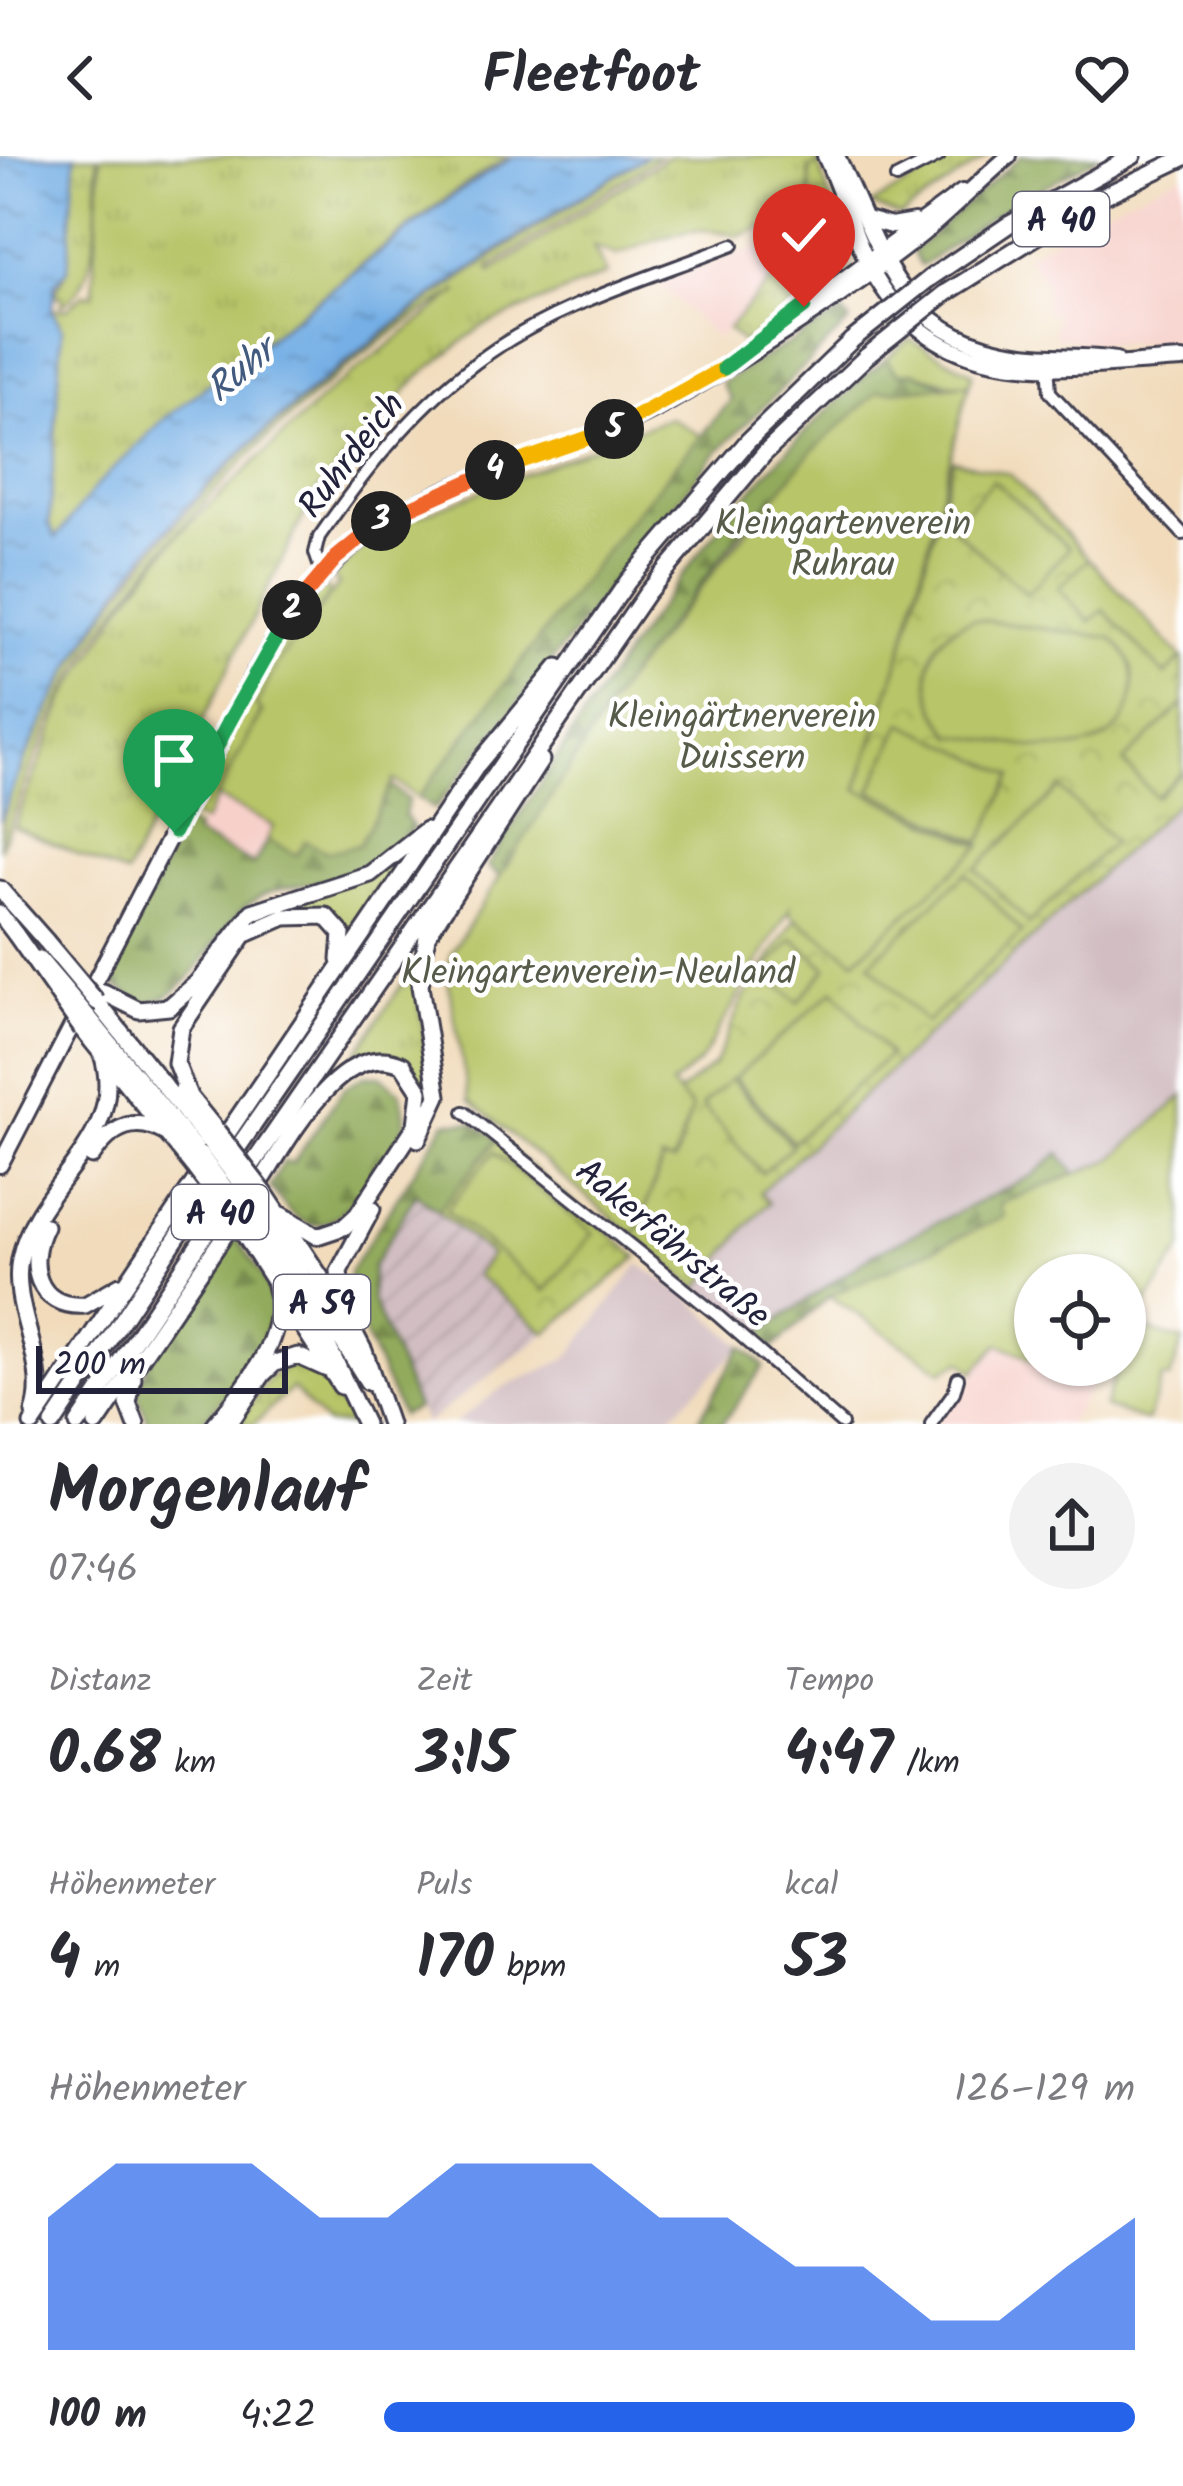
<!DOCTYPE html>
<html lang="de">
<meta charset="utf-8">
<style>
body{margin:0;font-family:Kalam,sans-serif;background:#f2f2f3;color:#2b2b33;height:100vh;display:flex;flex-direction:column;font-size:45px;white-space:nowrap}
*{box-sizing:border-box;margin:0}
p{font-size:39px;color:#7c7c81}
.icon{flex:none;width:66px;height:66px;fill:none;stroke:currentColor;stroke-width:2;stroke-linecap:round;stroke-linejoin:round}
.map{position:relative;height:1268px;overflow:hidden}
.side{display:flex;flex-direction:column;background:#fff;flex:1}
.side>*{flex:none}
.buttons{position:absolute;left:1014px;top:1098px;display:grid;gap:24px}
.buttons a{display:grid;place-items:center;width:132px;height:132px;border-radius:50%;background:#fff;box-shadow:0 3px 9px #0004;font-size:60px}
.scale{position:absolute;left:36px;bottom:30px;width:252px;box-sizing:border-box;padding-left:12px;border:6px solid #22223b;border-top:0;font-size:33px;line-height:42px;white-space:nowrap;color:#22223b;-webkit-text-stroke:9px #fff;paint-order:stroke}
.pin{position:absolute;display:grid;place-items:center;width:102px;height:102px;color:#fff;margin:-123px -51px;border-radius:50% 50% 50% 0;rotate:-45deg;box-shadow:0 0 12px #0007}
.pin .icon{rotate:45deg}
.km{position:absolute;width:60px;height:60px;margin:-30px;border-radius:50%;background:#222;color:#fff;font-size:33px;line-height:60px;text-align:center}
.round{display:grid;place-items:center;flex:none;width:126px;height:126px;border-radius:63px;background:#f2f2f3}
.overview{display:flex;align-items:center;justify-content:space-between;height:204px;padding:0 48px}
h1{font-size:66px;font-weight:800;line-height:90px}
.figures{display:grid;grid-template-columns:repeat(3,1fr);gap:18px;height:204px;padding:12px 48px}
.figures div{display:grid;align-content:center}
.figures b{font-size:60px;font-weight:800}
.figures small{font-size:33px;font-weight:400}
.figures p{font-size:33px}
.chart{height:336px;padding:24px 48px}
.chart p{display:flex;justify-content:space-between}
.chart svg{width:100%;height:216px;margin-top:12px;fill:#2563eb;opacity:.7}
ul{padding:0 48px;list-style:none;font-size:39px}
li{display:grid;grid-template-columns:192px 144px 1fr;align-items:center;height:90px}
li i{height:30px;border-radius:15px;background:#2563eb}
header{display:flex;justify-content:space-between;align-items:center;height:156px;padding:0 48px;background:#fff;font-size:54px;font-weight:800}
.map>svg:first-child{display:block}
.built{fill:#f7d0ca}
.industrial{fill:url(#industrial-furrows)}
.railway{fill:#d2bec2}
.grass{fill:url(#grass-tufts);stroke:#6d7451;stroke-width:3}
.forest{fill:url(#forest-firs);stroke:#5a664c;stroke-width:3}
.park{fill:url(#park-crowns);stroke:#6d7451;stroke-width:3}
.garden{fill:#b8c567;stroke:#6d7451;stroke-width:3}
.water{fill:url(#water-ripples);stroke:#4c6890;stroke-width:3}
.lines{fill:none;stroke-linecap:round;stroke-linejoin:round}
.minor-casing{stroke:#413e4e;stroke-width:16}
.major-casing{stroke:#413e4e;stroke-width:20}
.highway-casing{stroke:#413e4e;stroke-width:21}
.minor{stroke:#fff;stroke-width:10}
.major{stroke:#fff;stroke-width:14}
.highway{stroke:#fff;stroke-width:15}
.highway-bridge-casing{stroke:#413e4e;stroke-width:21;stroke-linecap:butt}
.highway-bridge{stroke:#fff;stroke-width:15}
.split-1-casing{stroke:#fff;stroke-width:24}
.split-2-casing{stroke:#fff;stroke-width:24}
.split-3-casing{stroke:#fff;stroke-width:24}
.split-4-casing{stroke:#fff;stroke-width:24}
.split-5-casing{stroke:#fff;stroke-width:24}
.split-6-casing{stroke:#fff;stroke-width:24}
.split-7-casing{stroke:#fff;stroke-width:24}
.split-1{stroke:#22a559;stroke-width:15}
.split-2{stroke:#22a559;stroke-width:15}
.split-3{stroke:#f0652b;stroke-width:15}
.split-4{stroke:#f0652b;stroke-width:15}
.split-5{stroke:#f5b400;stroke-width:15}
.split-6{stroke:#f5b400;stroke-width:15}
.split-7{stroke:#22a559;stroke-width:15}
.labels{text-anchor:middle;stroke-width:9;stroke-linejoin:round;paint-order:stroke}
.shield{fill:#fff;stroke:#646476;stroke-width:3}
.shield-label{font-size:33px;font-weight:bold;fill:#22223b}
.street-label{font-size:36px;fill:#22223b;stroke:#fff}
.park-label{font-size:36px;fill:#565b4a;stroke:#fff}
.water-label{font-size:39px;font-style:italic;fill:#435a7f;stroke:#fff}
</style>
<header><svg class="icon" aria-label="back" viewBox="0 0 24 24"><path d="M15 5l-7 7 7 7"/></svg>Fleetfoot<svg class="icon" aria-label="heart" viewBox="0 0 24 24"><path d="M12 20l-8-8c-3-5 5-10 8-4 3-6 11-1 8 4z"/></svg></header>
<div class="map">
<svg width="1183" height="1268" viewBox="0 0 1183 1268">
<defs>
<pattern id="industrial-furrows" width="10" height="10" patternUnits="userSpaceOnUse" patternTransform="scale(3)"><rect width="10" height="10" fill="#d2bec2"/><path d="M-1 1l2-2M0 10L10 0M9 11l2-2" fill="none" stroke="#b4a3a8"/></pattern>
<pattern id="grass-tufts" width="24" height="20" patternUnits="userSpaceOnUse" patternTransform="scale(3)"><rect width="24" height="20" fill="#b8c567"/><path d="M3 7l-1-3M5 7V3M7 7l1-3M15 17l-1-3M17 17v-4M19 17l1-3" fill="none" stroke="#9ea95a"/></pattern>
<pattern id="forest-firs" width="22" height="20" patternUnits="userSpaceOnUse" patternTransform="scale(3)"><rect width="22" height="20" fill="#92aa5c"/><path d="M5 1l3.5 6h-7zM16 11l3.5 6h-7z" fill="#778a4d"/></pattern>
<pattern id="park-crowns" width="20" height="18" patternUnits="userSpaceOnUse" patternTransform="scale(3)"><rect width="20" height="18" fill="#b8c567"/><path d="M2 6a3 3 0 1 1 6 0M12 15a3 3 0 1 1 6 0" fill="none" stroke="#9ea95a"/></pattern>
<pattern id="water-ripples" width="26" height="14" patternUnits="userSpaceOnUse" patternTransform="scale(3)"><rect width="26" height="14" fill="#75afe5"/><path d="M2 4q2-2 4 0t4 0M15 11q2-2 4 0t4 0" fill="none" stroke="#608ebb"/></pattern>
</defs>
<rect width="100%" height="100%" fill="#fff"/>
<filter id="ink" filterUnits="userSpaceOnUse"><feTurbulence type="fractalNoise" baseFrequency=".00833" numOctaves="2"/><feDisplacementMap in="SourceGraphic" scale="24" xChannelSelector="R" yChannelSelector="G"/><feConvolveMatrix kernelMatrix="1 2 1 2 8 2 1 2 1" color-interpolation-filters="sRGB"/></filter>
<filter id="wash" filterUnits="userSpaceOnUse"><feTurbulence type="fractalNoise" baseFrequency=".004" numOctaves="4" result="noise"/><feDisplacementMap in="SourceGraphic" scale="48" xChannelSelector="R" yChannelSelector="G"/><feGaussianBlur stdDeviation="2.7" result="paint"/><feColorMatrix in="noise" values="0 0 0 0 0 0 0 0 0 0 0 0 0 0 0 0 0 1.4 0 .05"/><feComposite in="paint" operator="in"/></filter>
<g filter="url(#wash)">
<rect width="100%" height="100%" fill="#f1dbbb"/>
<path class="built" d="M 1183,18 L 1183,185 L 1074,188 L 1074,183 L 1054,181 L 1056,157 L 1046,156 L 1044,126 L 1026,99 L 1098,57 Z
M 807,73 L 810,81 L 717,183 L 659,127 Z
M 216,641 L 273,670 L 254,708 L 194,678 Z
M 999,1188 L 1035,1209 L 1091,1230 L 1068,1268 L 936,1268 Z"/>
<path class="industrial" d="M 416,1038 L 492,1099 L 477,1120 L 546,1177 L 425,1268 L 371,1141 L 373,1110 Z"/>
<path class="railway" d="M 1183,641 L 1183,940 L 1111,1004 L 1001,1048 L 1004,1061 L 830,1140 L 773,1192 L 698,1133 L 723,1105 L 739,1073 L 769,1047 L 760,1037 Z
M 639,1108 L 687,1140 L 742,1190 L 662,1268 L 454,1268 L 503,1231 L 567,1203 Z"/>
<path class="grass" d="M 75,0 L 98,0 C 95,47 105,122 61,150 L 62,141 L 53,140 L 68,113 Z
M 101,0 L 509,0 L 452,37 L 162,265 L 97,329 L 56,382 L 49,375 L 62,174 L 52,154 L 67,153 L 83,138 L 93,138 Z
M 647,0 L 660,0 L 489,112 L 491,116 L 669,0 L 815,0 L 819,8 L 810,13 L 809,54 L 738,81 C 696,63 656,85 616,99 L 593,90 L 607,118 L 481,171 L 419,220 L 314,339 L 126,719 L 14,671 L 65,542 L 123,449 L 178,379 L 332,233 L 459,135 C 318,213 136,398 62,542 C 37,591 20,643 0,694 C 0,652 18,619 35,583 C 155,318 409,152 647,0 Z
M 956,0 L 988,0 L 901,60 L 871,49 Z
M 909,183 L 973,217 L 969,228 C 942,230 924,215 898,218 L 886,203 Z
M 322,428 L 331,438 L 309,463 L 204,666 L 188,660 L 257,522 Z
M 411,696 L 351,783 L 335,756 C 298,750 267,755 238,780 L 247,766 Z
M 413,811 L 431,921 L 429,947 C 418,907 394,889 354,901 Z
M 298,1205 L 320,1216 L 352,1268 L 326,1268 L 292,1232 L 254,1268 L 238,1268 L 269,1222 Z"/>
<path class="forest" d="M 1021,0 L 1100,0 L 1005,52 L 921,110 L 913,96 Z
M 843,156 L 850,165 L 715,298 L 435,653 L 418,642 L 628,365 L 731,244 L 721,227 Z
M 886,203 L 898,218 L 914,216 L 947,230 L 878,236 L 743,373 L 625,525 L 500,721 L 487,710 C 603,530 717,339 886,203 Z
M 391,630 L 408,644 L 404,659 L 414,673 C 389,693 366,711 335,722 C 311,730 276,729 255,744 C 210,774 201,838 144,848 L 107,824 L 185,667 L 196,673 L 194,678 L 254,708 L 267,684 L 297,698 L 305,685 L 359,689 Z
M 364,920 L 381,920 L 401,937 C 402,945 406,959 405,966 C 399,992 340,1075 312,1069 C 293,1065 281,1045 270,1031 L 284,1005 L 293,1007 L 344,932 Z
M 446,966 L 472,966 L 498,983 L 438,1055 L 416,1038 L 373,1110 L 371,1141 L 417,1252 L 401,1259 L 353,1152 L 349,1116 Z
M 1060,997 L 1075,1018 L 1001,1048 L 1004,1061 L 830,1140 L 773,1192 L 756,1180 L 873,1098 L 1033,1019 Z
M 235,1081 C 249,1100 269,1123 271,1148 C 273,1187 226,1243 199,1268 L 149,1268 L 136,1235 L 149,1207 Z
M 742,1190 L 764,1210 L 722,1268 L 696,1268 Z"/>
<path class="park" d="M 819,8 L 845,93 L 840,96 L 848,112 L 743,187 L 727,173 L 810,82 L 810,13 Z
M 953,304 L 1010,318 L 1183,503 L 1183,641 L 760,1036 L 769,1047 C 740,1072 724,1104 698,1133 L 632,1078 L 638,1073 L 663,1003 L 674,1006 L 692,953 L 678,937 L 715,908 L 742,845 L 796,762 L 856,803 L 980,689 L 856,633 L 901,498 Z
M 498,983 L 638,1101 L 546,1177 L 476,1119 L 491,1099 L 438,1055 Z"/>
<path class="garden" d="M 969,228 L 901,498 L 857,633 L 981,690 L 855,804 L 790,758 L 790,752 L 700,906 L 671,929 L 692,953 L 673,1006 L 662,1004 L 638,1073 L 632,1078 L 469,944 L 447,819 L 451,797 L 625,525 L 811,296 L 878,236 Z
M 670,261 L 701,280 L 628,365 L 418,642 L 394,624 L 359,689 L 327,696 L 305,685 L 297,699 L 267,684 L 273,670 L 216,641 L 262,556 L 256,550 L 279,504 L 339,428 L 333,421 L 363,391 L 402,366 Z
M 993,324 L 1069,392 L 1027,438 L 951,370 Z
M 1089,403 L 1182,502 L 1165,519 L 1104,454 L 1090,466 L 1058,432 Z
M 973,463 L 1112,482 C 1130,500 1137,514 1132,540 C 1118,622 1011,585 953,579 C 919,542 917,480 973,463 Z
M 1183,548 L 1183,615 L 1156,641 L 1123,606 Z
M 902,567 L 1013,619 L 981,686 L 871,635 Z
M 1060,632 L 1113,686 L 1029,767 L 976,713 Z
M 966,717 L 1022,776 L 926,867 L 870,808 Z
M 793,783 L 827,812 L 798,846 L 763,817 Z
M 834,834 L 889,899 L 793,986 L 734,922 Z
M 731,923 L 792,990 L 762,1017 L 702,949 Z
M 1183,940 L 1183,1091 L 1125,1182 L 1125,1119 L 1035,1119 L 1035,1204 L 999,1188 L 974,1216 L 962,1205 L 942,1215 L 830,1140 L 1004,1061 L 1000,1048 L 1111,1004 Z
M 494,996 L 593,1077 L 545,1135 L 446,1054 Z
M 1143,1172 L 1183,1185 L 1170,1223 L 1162,1222 L 1147,1265 L 1104,1251 L 1118,1209 L 1125,1209 L 1125,1197 Z"/>
<path class="water" d="M 0,0 L 75,0 L 68,113 L 55,128 L 52,154 L 62,173 L 49,368 L 56,382 L 97,329 L 162,265 L 455,38 L 515,0 L 647,0 C 479,98 232,272 121,431 C 69,505 31,581 0,665 Z"/>
</g>
<g filter="url(#ink)">
<g class="lines">
<g class="minor-casing">
<path id="minor" d="M 896,22 L 939,0
M 1048,206 L 1050,236 L 1183,378
M 322,417 L 315,397 L 319,381 C 367,312 418,247 488,198 C 560,147 652,121 733,89
M 464,956 L 716,1158 L 842,1268
M 931,1268 L 954,1236 L 958,1222"/>
</g>
<g class="major-casing">
<path id="major" d="M 825,0 C 842,36 852,76 870,111 C 940,241 1063,210 1183,204
M 837,0 C 883,98 899,182 1023,198 C 1054,202 1085,199 1116,204
M 866,63 L 891,70 L 914,66
M 777,172 L 962,36
M 0,1009 L 254,518 C 330,385 391,349 533,301 C 579,285 626,271 669,246 C 756,196 842,142 920,80 C 951,55 978,26 1009,0"/>
</g>
<g class="highway-casing">
<path id="highway" d="M 930,122 L 1008,69 L 1133,0
M 946,137 L 1095,44 L 1183,2
M 0,733 L 46,785
M 0,758 L 16,779
M 103,836 L 139,854 L 169,851 L 197,827 L 252,756 L 370,718 L 426,674
M 97,846 L 209,986
M 89,862 L 200,999
M 82,873 L 193,1010
M 183,933 L 217,975
M 189,940 L 176,907 L 181,872 L 244,779 L 285,761 L 326,760 L 342,778 L 340,804
M 418,983 L 438,940 L 420,830 L 427,780 L 541,604
M 218,991 L 478,608 L 558,511
M 92,1000 C 112,970 136,958 169,979
M 228,1006 L 628,425 L 748,285 L 852,184
M 243,1022 L 647,437 L 764,298 L 867,200
M 255,1035 C 285,991 340,879 403,909 L 420,935 L 416,969 L 357,1059 L 344,1071 L 317,1080 L 282,1059
M 264,1036 L 343,1155 L 364,1195 L 389,1268
M 256,1047 L 368,1226
M 247,1061 L 307,1146 L 365,1268
M 45,1070 C 26,1107 36,1153 85,1149 L 120,1129
M 240,1072 L 341,1230
M 343,1155 L 339,1115 L 372,1053
M 133,1222 L 128,1247 L 136,1268
M 34,1257 C 51,1208 10,1153 20,1103 C 35,1026 130,984 102,898
M 32,1268 L 205,1010
M 53,1268 L 214,1026
M 78,1268 L 230,1042
M 96,1268 L 241,1055
M 215,1268 C 245,1232 290,1178 275,1129
M 229,1268 L 263,1218 L 275,1207 L 298,1200 L 327,1213"/>
</g>
<use href="#minor" class="minor"/>
<use href="#major" class="major"/>
<use href="#highway" class="highway"/>
<g class="highway-bridge-casing">
<path id="highway-bridge" d="M 852,184 L 930,122
M 867,200 L 946,137
M 16,779 L 82,873
M 46,785 L 97,846
M 39,803 L 89,862
M 217,975 L 264,1036
M 209,986 L 256,1047
M 200,999 L 247,1061
M 193,1010 L 240,1072"/>
</g>
<use href="#highway-bridge" class="highway-bridge"/>
</g>
</g>
<g class="lines" filter="url(#ink)">
<g class="split-1-casing">
<path id="split-1" d="M 174,676 L 230,564"/>
</g>
<g class="split-2-casing">
<path id="split-2" d="M 230,564 L 292,454"/>
</g>
<g class="split-3-casing">
<path id="split-3" d="M 292,454 L 336,402 L 381,365"/>
</g>
<g class="split-4-casing">
<path id="split-4" d="M 381,365 L 495,314"/>
</g>
<g class="split-5-casing">
<path id="split-5" d="M 495,314 L 614,273"/>
</g>
<g class="split-6-casing">
<path id="split-6" d="M 614,273 L 724,212"/>
</g>
<g class="split-7-casing">
<path id="split-7" d="M 724,212 L 804,151"/>
</g>
<use href="#split-1" class="split-1"/>
<use href="#split-2" class="split-2"/>
<use href="#split-3" class="split-3"/>
<use href="#split-4" class="split-4"/>
<use href="#split-5" class="split-5"/>
<use href="#split-6" class="split-6"/>
<use href="#split-7" class="split-7"/>
</g>
<g class="labels">
<g class="shield">
<rect x="1013" y="36" width="96" height="54" rx="9"/>
<rect x="172" y="1029" width="96" height="54" rx="9"/>
<rect x="274" y="1119" width="96" height="54" rx="9"/>
</g>
<g class="shield-label">
<text x="1061" y="75">A 40</text>
<text x="220" y="1068">A 40</text>
<text x="322" y="1158">A 59</text>
</g>
<g class="street-label">
<text transform="translate(350 298) rotate(-52)" y="13">Ruhrdeich</text>
<text transform="translate(674 1086) rotate(40)" y="13">Aakerfährstraße</text>
</g>
<g class="park-label">
<text x="843" y="379">Kleingartenverein<tspan x="843" dy="41">Ruhrau</tspan></text>
<text x="742" y="572">Kleingärtnerverein<tspan x="742" dy="41">Duissern</tspan></text>
<text x="598" y="828">Kleingartenverein-Neuland</text>
</g>
<g class="water-label">
<text transform="translate(239 213) rotate(-40)" y="14">Ruhr</text>
</g>
</g>
</svg>
<div class="buttons">
<a><svg class="icon" aria-label="locate" viewBox="0 0 24 24"><circle cx="12" cy="12" r="6"/><path d="M12 2v4M12 18v4M2 12h4M18 12h4"/></svg></a>
</div>
<div class="scale">200 m</div>
<div class="pin" style="left:174px;top:676px;background:#1e9e55"><svg class="icon" aria-label="arrive" viewBox="0 0 24 24"><path d="M6 21V4h12l-3 4 3 4H6"/></svg></div>
<div class="pin" style="left:804px;top:151px;background:#d93025"><svg class="icon" aria-label="check" viewBox="0 0 24 24"><path d="M5 12l5 5 9-10"/></svg></div>
<b class="km" style="left:292px;top:454px">2</b>
<b class="km" style="left:381px;top:365px">3</b>
<b class="km" style="left:495px;top:314px">4</b>
<b class="km" style="left:614px;top:273px">5</b>
</div>
<section class="side">
<div class="overview"><div><h1>Morgenlauf</h1><p>07:46</p></div><a class="round"><svg class="icon" aria-label="share" viewBox="0 0 24 24"><path d="M12 15V3M7 8l5-5 5 5M5 13v7h14v-7"/></svg></a></div>
<div class="figures">
<div><p>Distanz</p><b>0.68<small> km</small></b></div>
<div><p>Zeit</p><b>3:15</b></div>
<div><p>Tempo</p><b>4:47<small> /km</small></b></div>
</div>
<div class="figures">
<div><p>Höhenmeter</p><b>4<small> m</small></b></div>
<div><p>Puls</p><b>170<small> bpm</small></b></div>
<div><p>kcal</p><b>53</b></div>
</div>
<div class="chart"><p><span>Höhenmeter</span>126–129 m</p>
<svg viewBox="0 0 160 44" preserveAspectRatio="none"><path d="M0 44V17L10 6L20 6L30 6L40 17L50 17L60 6L70 6L80 6L90 17L100 17L110 27L120 27L130 38L140 38L150 27L160 17V44z"/></svg>
</div>
<ul>
<li><b>100 m</b>4:22<i style="width:100%"></i></li>
</ul>
</section>
